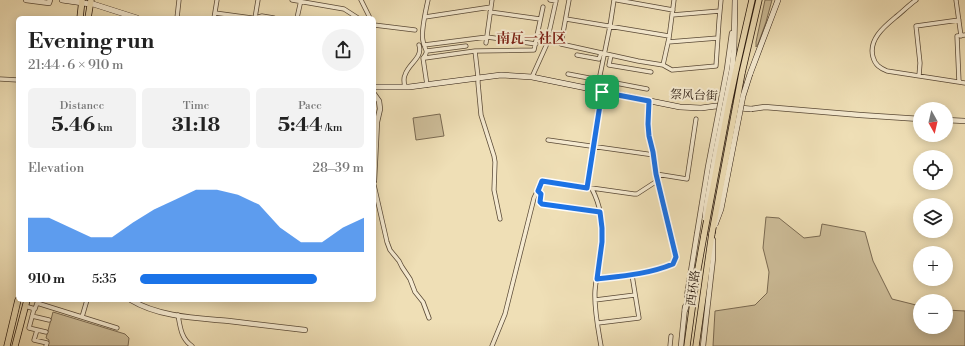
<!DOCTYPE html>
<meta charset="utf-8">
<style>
body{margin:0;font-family:"Libre Bodoni","Noto Serif SC",serif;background:#f2f2f2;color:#222;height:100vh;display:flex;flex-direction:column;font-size:15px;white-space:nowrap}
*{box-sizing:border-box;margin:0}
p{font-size:13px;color:#767676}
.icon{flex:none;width:22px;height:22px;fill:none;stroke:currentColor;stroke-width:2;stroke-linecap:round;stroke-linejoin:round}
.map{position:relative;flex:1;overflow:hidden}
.drawer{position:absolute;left:16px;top:16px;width:360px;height:286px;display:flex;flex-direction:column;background:#fff;border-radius:6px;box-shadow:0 2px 10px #0003}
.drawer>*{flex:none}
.needle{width:26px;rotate:172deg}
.tools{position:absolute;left:913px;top:102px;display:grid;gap:8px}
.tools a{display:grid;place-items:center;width:40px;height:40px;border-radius:50%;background:#fff;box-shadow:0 2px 10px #0003;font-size:20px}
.pin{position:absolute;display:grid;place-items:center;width:34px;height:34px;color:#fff;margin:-17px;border-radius:8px;box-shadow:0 2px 6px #0006}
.round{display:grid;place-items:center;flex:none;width:42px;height:42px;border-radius:21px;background:#f2f2f2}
.summary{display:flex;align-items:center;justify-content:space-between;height:68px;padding:0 12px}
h1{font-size:22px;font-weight:700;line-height:30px}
.figures{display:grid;grid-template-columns:repeat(3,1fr);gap:6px;height:68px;padding:4px 12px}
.figures div{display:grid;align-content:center;border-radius:6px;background:#f2f2f2;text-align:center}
.figures b{font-size:20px;font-weight:700}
.figures small{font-size:11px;font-weight:400}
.figures p{font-size:11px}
.chart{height:112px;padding:8px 12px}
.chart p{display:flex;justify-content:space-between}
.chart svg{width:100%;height:72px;margin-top:4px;fill:#1a73e8;opacity:.7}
ul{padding:0 12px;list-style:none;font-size:13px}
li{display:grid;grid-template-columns:64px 48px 1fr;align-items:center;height:30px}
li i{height:10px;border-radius:5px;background:#1a73e8}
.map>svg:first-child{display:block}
.green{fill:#cdbd99;stroke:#7a6a52}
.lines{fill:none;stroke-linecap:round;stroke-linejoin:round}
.minor-casing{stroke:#594936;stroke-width:5}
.tertiary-casing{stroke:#594936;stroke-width:6}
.secondary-casing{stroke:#27170c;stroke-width:6}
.primary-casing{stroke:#27170c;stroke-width:7}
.trunk-casing{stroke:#27170c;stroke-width:7}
.minor{stroke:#f5ead0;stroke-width:3.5}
.tertiary{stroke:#f5ead0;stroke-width:4.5}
.secondary{stroke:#f5ead0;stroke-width:5}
.primary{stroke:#efdfb6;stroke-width:5.5}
.trunk{stroke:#efdfb6;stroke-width:5.5}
.tertiary-bridge-casing{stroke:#594936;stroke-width:6;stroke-linecap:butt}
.secondary-bridge-casing{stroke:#27170c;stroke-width:6;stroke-linecap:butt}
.trunk-bridge-casing{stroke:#27170c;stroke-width:7;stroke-linecap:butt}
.tertiary-bridge{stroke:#f5ead0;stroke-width:4.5}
.secondary-bridge{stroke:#f5ead0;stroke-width:5}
.trunk-bridge{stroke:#efdfb6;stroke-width:5.5}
.route-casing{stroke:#fff;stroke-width:8}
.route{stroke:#1a73e8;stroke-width:5}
.labels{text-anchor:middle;stroke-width:4;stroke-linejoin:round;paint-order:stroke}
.street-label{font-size:12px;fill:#27170c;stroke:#f5ead0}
.quarter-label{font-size:14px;font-weight:bold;fill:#7a1f14;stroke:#f5ead0}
</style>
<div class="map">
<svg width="965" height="346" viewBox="0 0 965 346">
<rect width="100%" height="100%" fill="#efdfb6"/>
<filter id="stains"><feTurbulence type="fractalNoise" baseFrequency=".005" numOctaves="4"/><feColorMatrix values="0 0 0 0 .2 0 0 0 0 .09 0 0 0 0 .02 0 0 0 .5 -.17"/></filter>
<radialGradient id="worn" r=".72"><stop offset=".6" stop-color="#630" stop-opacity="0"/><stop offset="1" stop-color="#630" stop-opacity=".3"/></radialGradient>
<path class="green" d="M 765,0 L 772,0 L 766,22 L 758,44 L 756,47 L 756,42 Z
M 440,114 L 444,136 L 416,140 L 413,118 Z
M 766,217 L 779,218 L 804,238 L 820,236 L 822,224 L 865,232 L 873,261 L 892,299 L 920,306 L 920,327 L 946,327 L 946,310 L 965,311 L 965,346 L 713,346 L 715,311 L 755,305 L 767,293 L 769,272 L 763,248 Z
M 53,312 L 125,334 L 129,338 L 128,346 L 48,346 L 49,340 L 46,338 Z"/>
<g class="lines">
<g class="minor-casing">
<path id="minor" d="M 292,0 L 344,9 L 358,18
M 361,0 L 370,18
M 569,0 L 561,44 L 638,61 L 663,65 L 672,70 L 716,66 L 719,21 L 721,0
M 617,0 L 673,10
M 916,0 C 909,5 903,11 897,16 C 885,26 868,39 873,57 C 875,65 880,68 887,71 L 965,83
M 956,0 L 961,36
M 490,12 L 540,19
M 215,13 L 252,18
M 672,15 L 720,11
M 425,17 L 491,7
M 177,18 L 179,0
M 214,18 L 217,0
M 255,18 L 262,16 L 274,18
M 255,18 L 258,0
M 297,18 L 301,0
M 566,19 L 669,36
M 374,25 L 415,30
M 668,42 L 718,38
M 486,43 L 492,0
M 424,45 L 487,37 L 536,44
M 427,51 L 466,46
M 577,55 L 599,59 L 601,53
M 611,55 L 609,65 L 651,72
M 425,58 L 475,51
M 663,65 L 669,38 L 674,0
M 568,74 L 647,89
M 919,76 L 920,63 L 916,26 L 959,20
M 532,77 L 546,46 L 556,1 L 550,0
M 0,79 L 18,80
M 599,80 L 610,26 L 614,0
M 959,82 L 957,36 L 965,35
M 427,85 L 423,58 C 430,51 424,49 423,41 C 421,34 426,9 428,0
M 405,87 C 404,83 403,79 405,75 C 409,63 423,58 419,45
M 548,140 L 654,155
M 656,174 L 687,179 L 696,119
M 374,185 L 387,242 L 390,250 L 399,261 L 402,267 L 410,279 L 415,292 L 423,302 L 429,318
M 587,188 L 602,92
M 592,189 C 600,204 604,225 602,242 C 601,259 596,275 595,291 C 594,309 598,328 601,346
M 538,191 L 541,194 L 540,202 L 542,204 L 600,213
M 500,219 L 494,190 L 495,162 L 494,156 L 481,115 L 478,83 L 478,77 L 475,51 L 534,50 L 543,7
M 597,279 L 630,275 L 662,269 L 673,264 L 675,261 L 676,253 L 656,174 L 653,152 L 649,136 L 648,124 L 649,101
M 595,300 L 635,295
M 37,303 L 117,328
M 25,306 L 35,309 L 38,300
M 34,309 L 29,328 L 46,332
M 178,315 C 180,326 181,339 192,346
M 32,316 L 49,320
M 82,317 L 87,300
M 598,323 L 639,318 L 632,275
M 37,330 L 34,340 L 47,343 L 46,346
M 492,346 L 505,314 L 534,198 L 542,181 L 634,194 L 637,194 L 657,181
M 670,346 L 671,336"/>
</g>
<g class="tertiary-casing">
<path id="tertiary" d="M 26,0 L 49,3 L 50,0
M 727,69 L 732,33
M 374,94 L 379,101 L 380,109 L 377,122 L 374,181
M 751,109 L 765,107 L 860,115 L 920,119
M 946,120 L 965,121
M 687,296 L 697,234
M 131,300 C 159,317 196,318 229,321 C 254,324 279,327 305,330
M 681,346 L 685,307
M 703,346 L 713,258 L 713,240"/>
</g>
<g class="secondary-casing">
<path id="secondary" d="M 62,0 L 90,4
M 90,3 L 137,18
M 732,69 L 734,49 L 735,0
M 750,74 L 778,0
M 374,87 L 409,87 L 501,75 L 532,77 L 680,107 L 701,108 L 716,106 L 751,109
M 685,310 L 695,276"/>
</g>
<g class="primary-casing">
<path id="primary" d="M 80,18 L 82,0
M 88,18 L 91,0
M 7,346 L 18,300
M 15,346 L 27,300"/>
</g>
<g class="trunk-casing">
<path id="trunk" d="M 736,70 L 752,0
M 742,73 L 759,0
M 687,346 L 696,280 L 704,235
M 696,346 L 712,233"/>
</g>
<use href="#minor" class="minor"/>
<use href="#tertiary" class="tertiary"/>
<use href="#secondary" class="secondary"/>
<use href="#primary" class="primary"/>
<use href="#trunk" class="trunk"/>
<g class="tertiary-bridge-casing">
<path id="tertiary-bridge" d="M 697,234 L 708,167 L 727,69"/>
</g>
<g class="secondary-bridge-casing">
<path id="secondary-bridge" d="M 705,218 L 706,207 L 715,155 L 732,69
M 715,225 L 721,209 L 743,96 L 750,74"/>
</g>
<g class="trunk-bridge-casing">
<path id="trunk-bridge" d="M 712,233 L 742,73
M 704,235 L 728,108 L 736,70"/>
</g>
<use href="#tertiary-bridge" class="tertiary-bridge"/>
<use href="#secondary-bridge" class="secondary-bridge"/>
<use href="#trunk-bridge" class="trunk-bridge"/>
</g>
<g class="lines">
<g class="route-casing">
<path id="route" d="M 602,92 L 649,101 L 648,124 L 649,136 L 653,152 L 656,174 L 662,199 L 676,257 L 673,264 C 649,274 623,276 597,279 L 602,242 L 602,228 L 600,212 L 542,204 L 540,202 L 541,194 L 538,191 L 542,181 L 587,188 Z"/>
</g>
<use href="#route" class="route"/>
</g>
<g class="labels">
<g class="street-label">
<text transform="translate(694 95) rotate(2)" y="4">祭风台街</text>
<text transform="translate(693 288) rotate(-82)" y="4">西环路</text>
</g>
<g class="quarter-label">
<text x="531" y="43">南瓦一社区</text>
</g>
</g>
<rect width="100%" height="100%" filter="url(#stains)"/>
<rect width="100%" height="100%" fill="url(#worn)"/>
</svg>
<div class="tools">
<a><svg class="needle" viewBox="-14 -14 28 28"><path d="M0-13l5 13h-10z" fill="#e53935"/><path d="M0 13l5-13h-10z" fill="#767676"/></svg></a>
<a><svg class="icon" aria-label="locate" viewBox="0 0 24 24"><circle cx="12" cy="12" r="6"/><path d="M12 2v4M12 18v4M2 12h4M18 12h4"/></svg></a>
<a><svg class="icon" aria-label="layers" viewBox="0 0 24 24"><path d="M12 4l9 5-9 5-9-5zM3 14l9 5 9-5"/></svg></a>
<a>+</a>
<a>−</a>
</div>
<div class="pin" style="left:602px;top:92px;background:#1e9e55"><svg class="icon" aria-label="arrive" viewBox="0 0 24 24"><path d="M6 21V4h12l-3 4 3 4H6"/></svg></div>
<section class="drawer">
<div class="summary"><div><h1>Evening run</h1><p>21:44 · 6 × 910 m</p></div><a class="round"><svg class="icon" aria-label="share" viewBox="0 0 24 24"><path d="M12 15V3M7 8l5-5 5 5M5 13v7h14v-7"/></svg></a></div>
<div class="figures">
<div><p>Distance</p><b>5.46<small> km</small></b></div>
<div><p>Time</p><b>31:18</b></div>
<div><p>Pace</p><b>5:44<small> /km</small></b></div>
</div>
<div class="chart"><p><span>Elevation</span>28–39 m</p>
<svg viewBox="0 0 160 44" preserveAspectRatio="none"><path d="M0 44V23L10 23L20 29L30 35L40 35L50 26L60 18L70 12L80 6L90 6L100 9L110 15L120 29L130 38L140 38L150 29L160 23V44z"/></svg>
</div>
<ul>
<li><b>910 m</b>5:35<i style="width:79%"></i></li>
</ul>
</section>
</div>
